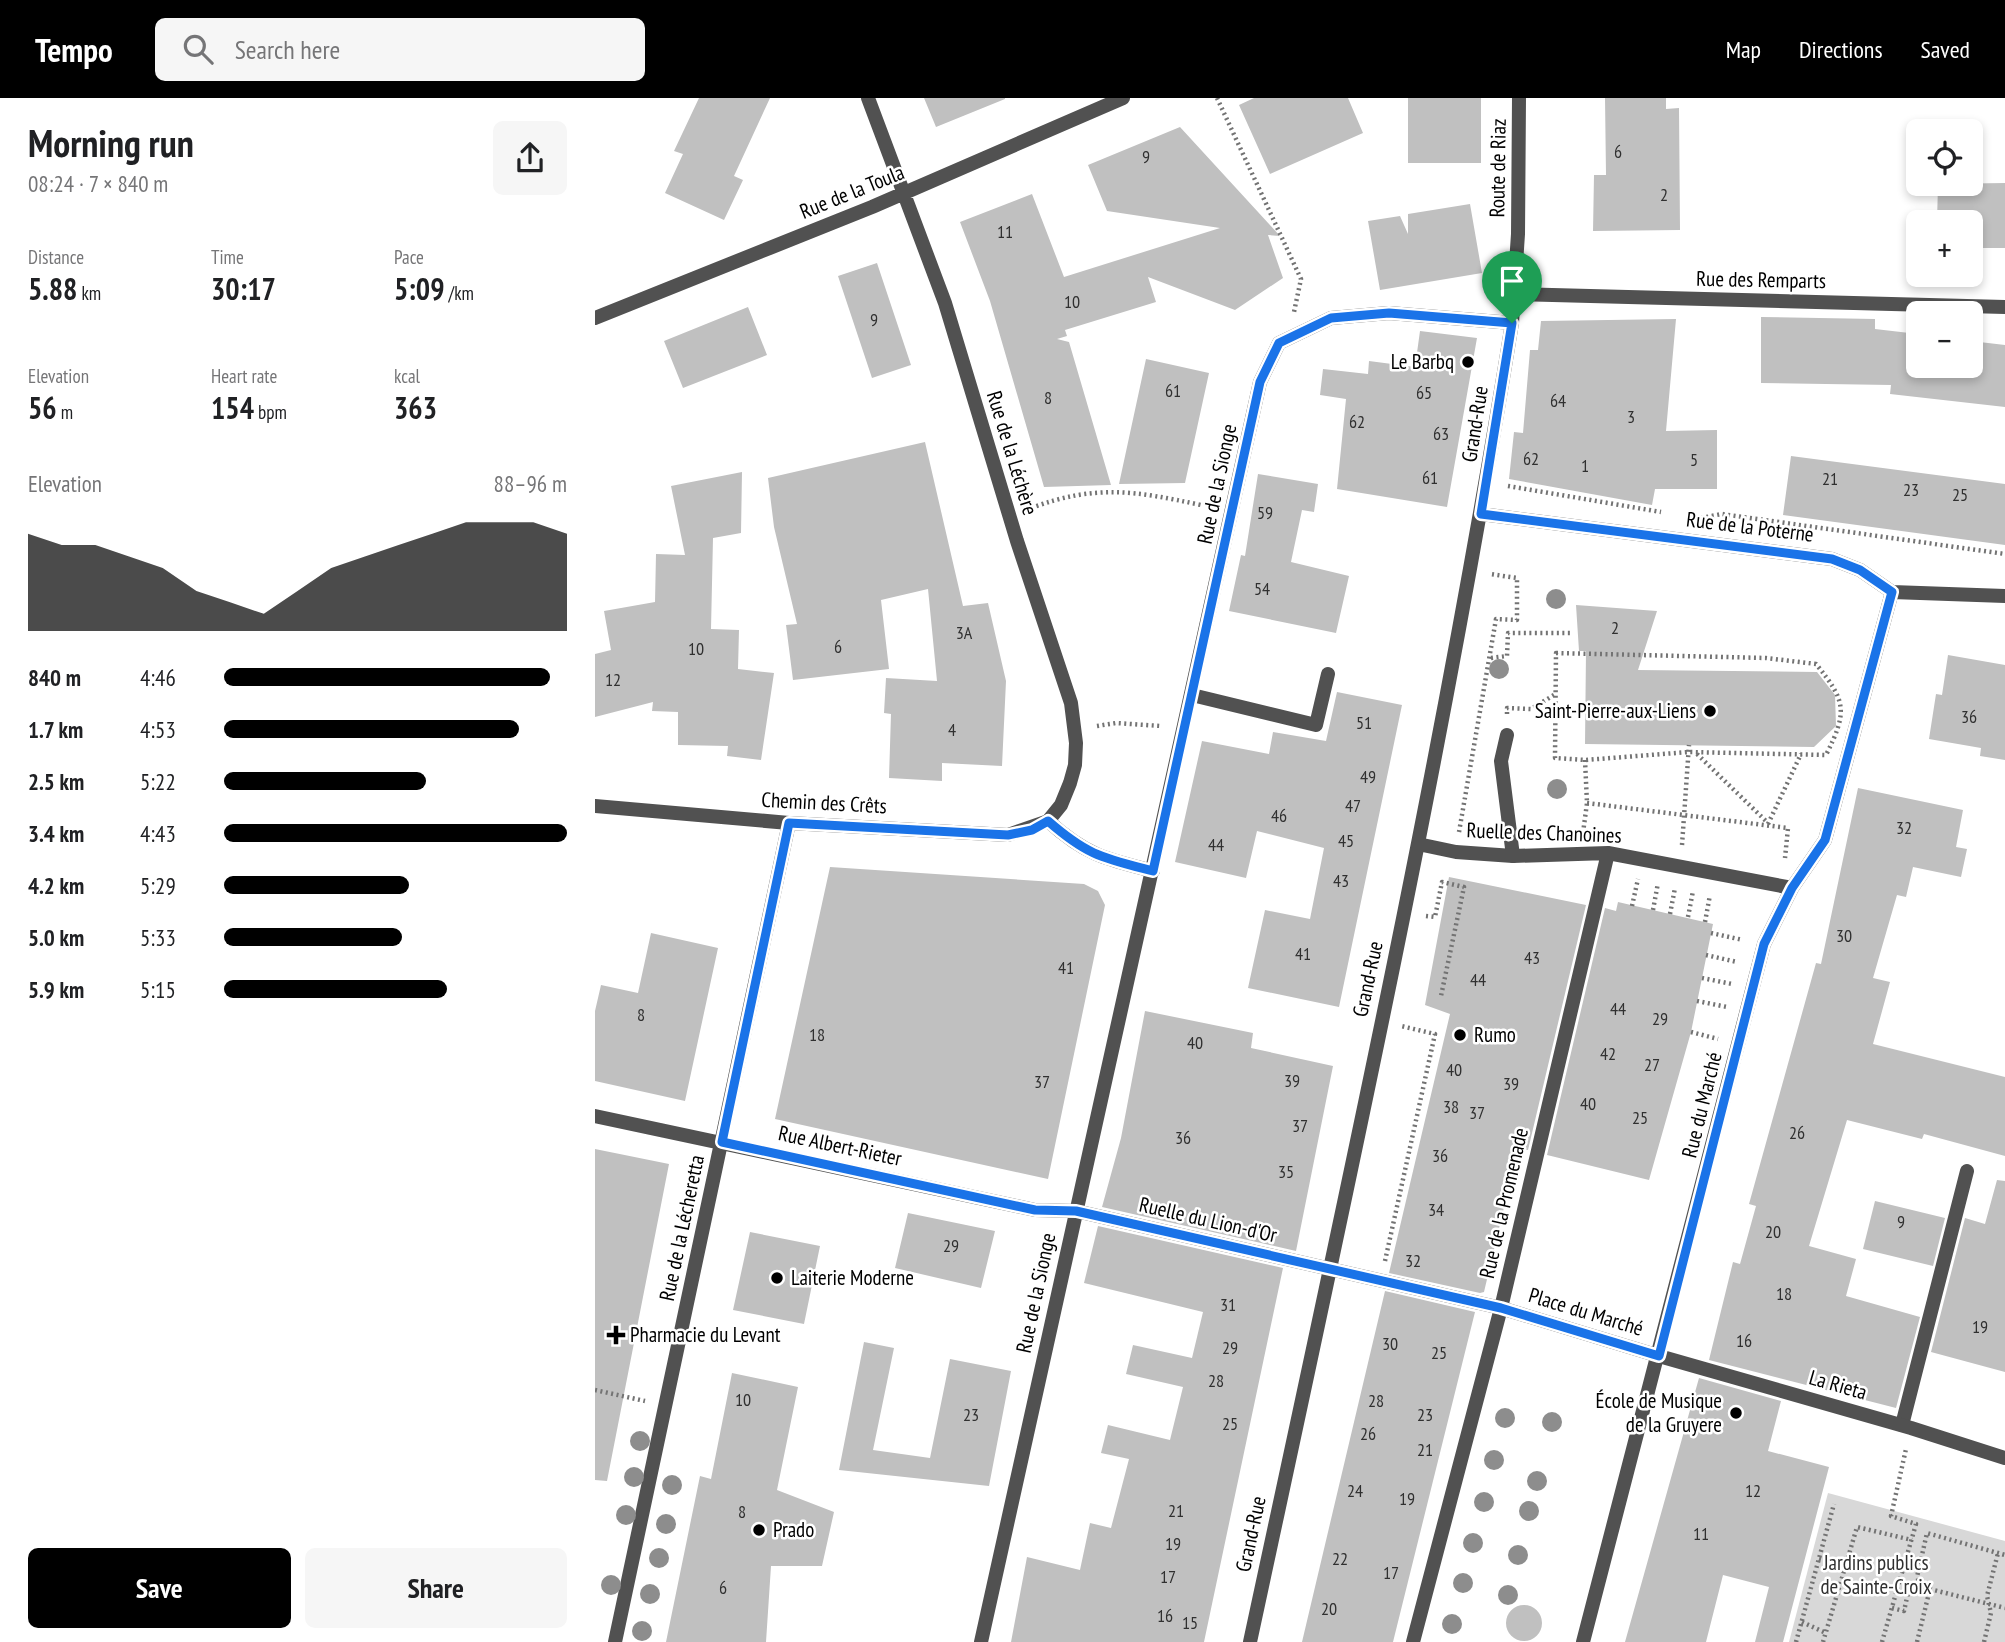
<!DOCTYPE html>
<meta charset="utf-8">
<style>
body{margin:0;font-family:"PT Sans Narrow",sans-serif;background:#f6f6f6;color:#202124;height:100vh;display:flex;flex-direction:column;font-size:26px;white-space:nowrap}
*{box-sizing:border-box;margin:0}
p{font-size:23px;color:#757577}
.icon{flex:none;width:38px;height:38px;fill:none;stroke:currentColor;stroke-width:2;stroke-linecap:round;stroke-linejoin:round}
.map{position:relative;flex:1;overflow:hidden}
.drawer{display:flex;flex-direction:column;background:#fff;width:595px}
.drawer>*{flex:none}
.tools{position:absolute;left:1311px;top:21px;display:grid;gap:14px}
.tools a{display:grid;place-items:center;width:77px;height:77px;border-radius:10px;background:#fff;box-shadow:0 4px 10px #0003;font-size:35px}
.pin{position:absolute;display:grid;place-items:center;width:60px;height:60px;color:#fff;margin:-72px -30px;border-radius:50% 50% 50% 0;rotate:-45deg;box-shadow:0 0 7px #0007}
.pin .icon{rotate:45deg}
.round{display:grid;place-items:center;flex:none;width:74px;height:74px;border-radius:10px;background:#f6f6f6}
.summary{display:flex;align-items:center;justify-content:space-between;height:119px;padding:0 28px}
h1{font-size:38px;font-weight:800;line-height:52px}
.metrics{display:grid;grid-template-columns:repeat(3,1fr);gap:10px;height:119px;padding:7px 28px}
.metrics div{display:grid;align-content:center}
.metrics b{font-size:30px;font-weight:800}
.metrics small{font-size:19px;font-weight:400}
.metrics p{font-size:19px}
.chart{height:196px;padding:14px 28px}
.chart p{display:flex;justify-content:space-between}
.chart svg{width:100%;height:126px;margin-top:7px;fill:#000;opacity:.7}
.primary-button{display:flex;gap:14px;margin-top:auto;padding:14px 28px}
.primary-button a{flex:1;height:80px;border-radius:10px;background:#000;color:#fff;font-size:28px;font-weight:800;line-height:80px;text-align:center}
.primary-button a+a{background:#f6f6f6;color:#202124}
ul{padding:0 28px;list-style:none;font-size:23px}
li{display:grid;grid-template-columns:112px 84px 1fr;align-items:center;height:52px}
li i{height:18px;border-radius:9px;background:#000}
header{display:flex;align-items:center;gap:42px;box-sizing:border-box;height:98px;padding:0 35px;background:#000;color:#fff}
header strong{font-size:33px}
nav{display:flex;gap:38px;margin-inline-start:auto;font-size:24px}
.search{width:490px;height:63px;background:#f6f6f6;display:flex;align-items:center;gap:18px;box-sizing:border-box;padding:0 24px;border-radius:10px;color:#757577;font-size:26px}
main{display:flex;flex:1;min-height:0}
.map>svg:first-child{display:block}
.green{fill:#d8d8d8}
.building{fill:#c0c0c0}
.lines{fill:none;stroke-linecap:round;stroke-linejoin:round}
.path{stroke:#737373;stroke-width:4.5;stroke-dasharray:2 3.5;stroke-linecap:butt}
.service{stroke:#515151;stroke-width:14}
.pedestrian{stroke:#515151;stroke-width:14}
.minor{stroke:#515151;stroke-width:14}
.tertiary{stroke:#515151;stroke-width:14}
.tree{fill:#8d8d8d}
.route-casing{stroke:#fff;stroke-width:14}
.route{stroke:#1a73e8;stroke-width:9}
.poi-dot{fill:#000;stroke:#fff;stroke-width:2.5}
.labels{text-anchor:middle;stroke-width:5;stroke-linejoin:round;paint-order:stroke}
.number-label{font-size:18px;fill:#303030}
.street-label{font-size:21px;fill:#000;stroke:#fff}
.poi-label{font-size:21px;fill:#000;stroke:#fff;text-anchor:start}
.park-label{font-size:21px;fill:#2f2f2f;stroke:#fff}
</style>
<header>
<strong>Tempo</strong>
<div class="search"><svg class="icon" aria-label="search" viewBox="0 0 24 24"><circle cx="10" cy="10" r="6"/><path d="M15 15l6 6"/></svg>Search here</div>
<nav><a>Map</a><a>Directions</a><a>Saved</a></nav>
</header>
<main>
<section class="drawer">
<div class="summary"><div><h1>Morning run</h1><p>08:24 · 7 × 840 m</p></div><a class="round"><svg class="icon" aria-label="share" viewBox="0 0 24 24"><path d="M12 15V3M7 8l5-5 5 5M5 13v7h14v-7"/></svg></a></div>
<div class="metrics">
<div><p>Distance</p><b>5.88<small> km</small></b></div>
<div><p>Time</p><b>30:17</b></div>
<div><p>Pace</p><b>5:09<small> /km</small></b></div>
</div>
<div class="metrics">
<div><p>Elevation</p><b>56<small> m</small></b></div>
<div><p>Heart rate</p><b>154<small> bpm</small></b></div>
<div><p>kcal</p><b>363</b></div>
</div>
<div class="chart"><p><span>Elevation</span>88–96 m</p>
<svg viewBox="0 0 160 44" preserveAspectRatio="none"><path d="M0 44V10L10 14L20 14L30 18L40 22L50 30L60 34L70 38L80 30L90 22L100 18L110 14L120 10L130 6L140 6L150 6L160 10V44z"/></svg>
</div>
<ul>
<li><b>840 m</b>4:46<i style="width:95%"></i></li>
<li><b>1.7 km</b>4:53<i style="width:86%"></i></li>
<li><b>2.5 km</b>5:22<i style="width:59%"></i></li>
<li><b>3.4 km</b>4:43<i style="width:100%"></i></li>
<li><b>4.2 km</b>5:29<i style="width:54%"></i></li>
<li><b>5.0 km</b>5:33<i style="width:52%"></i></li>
<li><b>5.9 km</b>5:15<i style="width:65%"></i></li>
</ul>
<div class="primary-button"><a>Save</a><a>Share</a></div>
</section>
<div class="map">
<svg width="1410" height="1544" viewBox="0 0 1410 1544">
<rect width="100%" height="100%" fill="#fff"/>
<path class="green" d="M 1233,1395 L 1410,1443 L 1410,1544 L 1194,1544 Z"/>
<path class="building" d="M 104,0 L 175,0 L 139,78 L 148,82 L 129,122 L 70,95 L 88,56 L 79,53 Z
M 329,0 L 410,0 L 410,1 L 341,29 Z
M 659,0 L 753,0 L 768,35 L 675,76 L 644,7 Z
M 813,0 L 886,0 L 886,65 L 813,65 Z
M 1010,0 L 1071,0 L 1071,11 L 1084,10 L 1085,132 L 998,133 L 999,77 L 1011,77 Z
M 585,29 L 685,138 L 673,137 L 688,180 L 640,212 L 553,179 L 561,204 L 470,232 L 472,238 L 462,241 L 474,244 L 516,387 L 449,389 L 395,203 L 365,124 L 437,96 L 469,179 L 625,130 L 512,113 L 493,67 Z
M 1410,85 L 1410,150 L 1376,150 L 1376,124 L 1342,124 L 1343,86 Z
M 875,106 L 887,175 L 785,192 L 773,123 L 805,118 L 813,136 L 813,116 Z
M 282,165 L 316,267 L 277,280 L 243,178 Z
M 153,209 L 172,257 L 88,290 L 69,243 Z
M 1166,219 L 1280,221 L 1280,231 L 1323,236 L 1323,268 L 1376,268 L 1376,243 L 1410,247 L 1410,309 L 1295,296 L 1296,287 L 1166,285 Z
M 1081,221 L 1071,333 L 1122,332 L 1122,391 L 1060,391 L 1057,407 L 914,381 L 919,334 L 928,335 L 935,252 L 943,252 L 946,223 Z
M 825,233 L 882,240 L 852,409 L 742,391 L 751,301 L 725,297 L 728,271 L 773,276 L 774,263 L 820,269 Z
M 551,261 L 614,275 L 590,385 L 524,386 Z
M 330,344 L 368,508 L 393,505 L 411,583 L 407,668 L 347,665 L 347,683 L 294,680 L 296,616 L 289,615 L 291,580 L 342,583 L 333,491 L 286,502 L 294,571 L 198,582 L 191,527 L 202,526 L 179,429 L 173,380 Z
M 1196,358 L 1410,386 L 1410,447 L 1188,417 Z
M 147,374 L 146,435 L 118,440 L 116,531 L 144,532 L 143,571 L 179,575 L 166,662 L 132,658 L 133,648 L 83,647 L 83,614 L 57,613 L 58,604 L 0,619 L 0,556 L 16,552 L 9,513 L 60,504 L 61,456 L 90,457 L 76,388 Z
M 663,376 L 723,386 L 719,414 L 707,412 L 696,464 L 754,478 L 741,535 L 634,513 L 646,457 L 650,458 Z
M 981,507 L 1062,513 L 1043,572 L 1222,574 L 1240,597 L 1241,628 L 1219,649 L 990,646 L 991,553 L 984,553 Z
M 1353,557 L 1410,567 L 1410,662 L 1385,658 L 1386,650 L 1334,641 L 1341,596 L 1347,597 Z
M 742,594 L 807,607 L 744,909 L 653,890 L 670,812 L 715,821 L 729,750 L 662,733 L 651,780 L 580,764 L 607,643 L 674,656 L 678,634 L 731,643 Z
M 1263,690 L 1368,712 L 1361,749 L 1372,751 L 1366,779 L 1318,769 L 1311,799 L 1302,797 L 1278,880 L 1295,884 L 1278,946 L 1410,979 L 1410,1058 L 1329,1036 L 1327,1041 L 1252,1022 L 1214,1148 L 1261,1161 L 1251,1198 L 1325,1219 L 1301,1310 L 1114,1262 L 1138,1164 L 1145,1166 L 1161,1108 L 1154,1106 L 1221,865 L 1226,866 Z
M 235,769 L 489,786 L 503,793 L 510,807 L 453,1081 L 180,1021 Z
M 854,779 L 991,807 L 933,1052 L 923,1050 L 889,1194 L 885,1195 L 794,1175 L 855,916 L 830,907 Z
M 1023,804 L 1118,826 L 1096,934 L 1054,1082 L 952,1057 L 1010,810 L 1021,813 Z
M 56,835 L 123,850 L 90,1003 L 0,983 L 0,913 L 6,887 L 43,895 Z
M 550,913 L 658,935 L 656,950 L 738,968 L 701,1153 L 507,1109 L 526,1040 Z
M 0,1051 L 74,1066 L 12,1383 L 0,1382 Z
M 1402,1082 L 1410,1083 L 1410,1274 L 1336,1254 L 1370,1120 L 1390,1126 Z
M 1280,1103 L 1350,1120 L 1338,1168 L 1268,1151 Z
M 313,1115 L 400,1133 L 386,1190 L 300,1170 Z
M 503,1128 L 688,1170 L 609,1544 L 416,1544 L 432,1459 L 485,1472 L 495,1425 L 516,1430 L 534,1361 L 506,1355 L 513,1327 L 575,1342 L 588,1289 L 531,1276 L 538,1247 L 597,1260 L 608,1214 L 489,1185 Z
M 155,1134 L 225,1148 L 209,1226 L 138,1212 Z
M 790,1193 L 880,1214 L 798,1544 L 707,1544 Z
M 269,1244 L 299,1250 L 278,1352 L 335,1360 L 355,1261 L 416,1273 L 394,1388 L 244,1372 Z
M 137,1275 L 203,1289 L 182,1392 L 239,1414 L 227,1468 L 176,1468 L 171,1544 L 71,1544 L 105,1378 L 116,1381 Z
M 1104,1280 L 1186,1303 L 1173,1353 L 1234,1369 L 1188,1544 L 1160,1544 L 1174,1489 L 1128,1477 L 1111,1544 L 1030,1544 Z
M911 1525a18 18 0 1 1 36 0a18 18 0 1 1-36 0Z"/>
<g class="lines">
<path class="path" d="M 622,0 L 706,181 L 699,214
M 913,388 L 1066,414
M 436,410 C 501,386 540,393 606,407
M 1106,420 L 1127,416 L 1410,456
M 961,555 L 1171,560 L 1221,566 C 1251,603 1253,613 1231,657 L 1094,654 L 990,662 L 960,660 Z
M 896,560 L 912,558 L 913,535 L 975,535
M 912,616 L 912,610 L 936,611 L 959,597
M 502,628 L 521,625 L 566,628
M 1102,656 L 1173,725
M 992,705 L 1193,730 L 1190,760
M 1173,726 L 1206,656
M 864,734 L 901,521 L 922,522 L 922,480 L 895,476
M 988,735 L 992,705 L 990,662
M 1087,747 L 1094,647
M 1037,808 L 1043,781
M 1058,812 L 1063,785
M 1075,816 L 1080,790
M 831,818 L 840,819 L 847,784 L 869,789 L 846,898
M 1093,819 L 1098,793
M 1110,824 L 1115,797
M 1116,835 L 1148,842
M 1111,857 L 1142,864
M 1107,880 L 1137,886
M 1102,903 L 1132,909
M 1096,934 L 1123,941
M 790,1163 L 840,936 L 806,928
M 0,1292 L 50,1303
M 1224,1461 L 1250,1468
M 1297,1510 L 1309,1513 L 1315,1486 L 1410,1510
M 1207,1524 L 1231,1535
M 1201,1544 L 1239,1406
M 1228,1544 L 1262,1429 L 1317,1442
M 1287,1544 L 1321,1426 L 1296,1418 L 1311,1351
M 1322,1544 L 1333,1499 L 1322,1479 L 1332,1435 L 1410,1457
M 1389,1544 L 1396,1515 L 1392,1498 L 1403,1455"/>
<path class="service" d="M 597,597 L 721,627 L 733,576
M 912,637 L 906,663 L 918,758
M 906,1210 L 1064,1258
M 1307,1327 L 1372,1073"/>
<path class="pedestrian" d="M 481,1113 L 906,1210"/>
<path class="minor" d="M 920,196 L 1410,209
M 0,220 L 277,109 L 528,0
M 886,416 L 1237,461 L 1265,472 L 1297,494 L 1410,498
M 0,708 L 194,725 L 413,737 L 453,723 L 466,707 L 475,685 L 480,667 L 481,645 L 476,605 L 422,443 L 350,205 L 273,0
M 453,723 C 491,757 510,761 558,773
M 823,746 L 861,754 L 918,758 L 1013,755 L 1197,790
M 0,1018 L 440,1112 L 481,1113
M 1064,1258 L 1316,1330 L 1410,1360
M 20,1544 L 194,725
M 386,1544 L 665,284 L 684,245 L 736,220 L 794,215 L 917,225 C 846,668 749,1106 655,1544
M 818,1544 L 906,1210 L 1013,755
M 988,1544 L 1169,846 L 1197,790 L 1230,742 L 1297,494"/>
<path class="tertiary" d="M 917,225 L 923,136 L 924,0"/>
</g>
<g class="tree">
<circle cx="961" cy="501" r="10"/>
<circle cx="904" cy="571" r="10"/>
<circle cx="962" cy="691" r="10"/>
<circle cx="910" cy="1320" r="10"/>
<circle cx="957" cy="1324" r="10"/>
<circle cx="45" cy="1343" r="10"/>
<circle cx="899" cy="1362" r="10"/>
<circle cx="39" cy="1379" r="10"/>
<circle cx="942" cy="1383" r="10"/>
<circle cx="77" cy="1387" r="10"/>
<circle cx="889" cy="1404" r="10"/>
<circle cx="934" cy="1413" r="10"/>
<circle cx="31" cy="1417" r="10"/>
<circle cx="71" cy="1426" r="10"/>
<circle cx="878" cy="1445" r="10"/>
<circle cx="923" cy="1457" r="10"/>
<circle cx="64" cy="1460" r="10"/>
<circle cx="868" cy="1485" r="10"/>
<circle cx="16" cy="1487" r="10"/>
<circle cx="55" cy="1496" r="10"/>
<circle cx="913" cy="1497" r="10"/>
<circle cx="857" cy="1526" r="10"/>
<circle cx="47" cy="1533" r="10"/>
</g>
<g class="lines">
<g class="route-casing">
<path id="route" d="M 794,215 L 917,225 L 886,416 L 1237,461 L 1265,472 L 1297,494 L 1230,742 L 1197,790 L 1169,846 L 1064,1258 L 906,1210 L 481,1113 L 440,1112 L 127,1044 L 194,725 L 413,737 L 437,732 L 453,723 C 493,758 508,760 558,773 L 665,284 L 684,245 L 736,220 Z"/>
</g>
<use href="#route" class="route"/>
</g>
<g class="poi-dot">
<circle cx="873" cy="264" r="7"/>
<circle cx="1115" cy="613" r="7"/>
<circle cx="865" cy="937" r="7"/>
<circle cx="182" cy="1180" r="7"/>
<path d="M17.5 1226.5h7v7h7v7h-7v7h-7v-7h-7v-7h7z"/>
<circle cx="1141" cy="1315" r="7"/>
<circle cx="164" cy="1432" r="7"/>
</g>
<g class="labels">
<g class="number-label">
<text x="1023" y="60">6</text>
<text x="551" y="65">9</text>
<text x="1069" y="103">2</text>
<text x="410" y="140">11</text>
<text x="477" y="210">10</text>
<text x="279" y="228">9</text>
<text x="578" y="299">61</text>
<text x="829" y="301">65</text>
<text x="453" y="306">8</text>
<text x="963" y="309">64</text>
<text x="1036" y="325">3</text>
<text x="762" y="330">62</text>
<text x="846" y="342">63</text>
<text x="936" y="367">62</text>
<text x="1099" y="368">5</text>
<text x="990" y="374">1</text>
<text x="835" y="386">61</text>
<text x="1235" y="387">21</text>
<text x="1316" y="398">23</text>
<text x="1365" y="403">25</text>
<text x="670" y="421">59</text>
<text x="667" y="497">54</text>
<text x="1020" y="536">2</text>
<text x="369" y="541">3A</text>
<text x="243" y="555">6</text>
<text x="101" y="557">10</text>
<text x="18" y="588">12</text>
<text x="1374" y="625">36</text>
<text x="769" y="631">51</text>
<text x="357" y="638">4</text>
<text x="773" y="685">49</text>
<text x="758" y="714">47</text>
<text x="684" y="724">46</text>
<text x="1309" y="736">32</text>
<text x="751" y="749">45</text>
<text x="621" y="753">44</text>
<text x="746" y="789">43</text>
<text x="1249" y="844">30</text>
<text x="708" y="862">41</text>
<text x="937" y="866">43</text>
<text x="471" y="876">41</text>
<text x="883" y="888">44</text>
<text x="1023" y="917">44</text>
<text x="46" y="923">8</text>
<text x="1065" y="927">29</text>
<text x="222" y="943">18</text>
<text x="600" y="951">40</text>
<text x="1013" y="962">42</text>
<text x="1057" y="973">27</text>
<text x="859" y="978">40</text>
<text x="697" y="989">39</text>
<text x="447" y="990">37</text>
<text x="916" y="992">39</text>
<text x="993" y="1012">40</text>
<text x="856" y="1015">38</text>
<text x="882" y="1021">37</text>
<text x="1045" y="1026">25</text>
<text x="705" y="1034">37</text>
<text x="1202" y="1041">26</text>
<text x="588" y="1046">36</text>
<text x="845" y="1064">36</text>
<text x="691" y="1080">35</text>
<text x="841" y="1118">34</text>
<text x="1306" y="1130">9</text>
<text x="1178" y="1140">20</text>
<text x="356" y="1154">29</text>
<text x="818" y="1169">32</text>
<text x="1189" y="1202">18</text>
<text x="633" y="1213">31</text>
<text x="1385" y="1235">19</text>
<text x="1149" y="1249">16</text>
<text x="795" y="1252">30</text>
<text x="635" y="1256">29</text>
<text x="844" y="1261">25</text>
<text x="621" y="1289">28</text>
<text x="148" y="1308">10</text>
<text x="781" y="1309">28</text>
<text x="376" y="1323">23</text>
<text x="830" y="1323">23</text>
<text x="635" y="1332">25</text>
<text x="773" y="1342">26</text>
<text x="830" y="1358">21</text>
<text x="760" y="1399">24</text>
<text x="1158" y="1399">12</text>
<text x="812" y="1407">19</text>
<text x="581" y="1419">21</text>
<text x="147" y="1420">8</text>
<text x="1106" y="1442">11</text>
<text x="578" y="1452">19</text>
<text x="745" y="1467">22</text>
<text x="796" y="1481">17</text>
<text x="573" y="1485">17</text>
<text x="128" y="1496">6</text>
<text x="734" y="1517">20</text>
<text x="570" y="1524">16</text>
<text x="595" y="1531">15</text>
</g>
<g class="street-label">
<text transform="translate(903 70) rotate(-89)" y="7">Route de Riaz</text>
<text transform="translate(257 94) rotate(-22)" y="7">Rue de la Toula</text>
<text transform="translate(1166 182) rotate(1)" y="7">Rue des Remparts</text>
<text transform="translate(880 326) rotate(-81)" y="7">Grand-Rue</text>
<text transform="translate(417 355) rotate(73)" y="7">Rue de la Léchère</text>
<text transform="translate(622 386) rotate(-78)" y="7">Rue de la Sionge</text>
<text transform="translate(1155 429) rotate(7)" y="7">Rue de la Poterne</text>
<text transform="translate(229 705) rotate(3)" y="7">Chemin des Crêts</text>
<text transform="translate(949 735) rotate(2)" y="7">Ruelle des Chanoines</text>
<text transform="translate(773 881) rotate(-78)" y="7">Grand-Rue</text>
<text transform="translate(1107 1007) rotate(-76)" y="7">Rue du Marché</text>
<text transform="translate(245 1048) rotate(12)" y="7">Rue Albert-Rieter</text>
<text transform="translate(909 1105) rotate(-77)" y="7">Rue de la Promenade</text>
<text transform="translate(613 1122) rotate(13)" y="7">Ruelle du Lion-d'Or</text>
<text transform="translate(87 1130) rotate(-78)" y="7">Rue de la Lécheretta</text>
<text transform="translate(441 1195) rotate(-78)" y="7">Rue de la Sionge</text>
<text transform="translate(991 1214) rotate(17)" y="7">Place du Marché</text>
<text transform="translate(1243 1287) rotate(16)" y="7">La Rieta</text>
<text transform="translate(656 1436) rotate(-78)" y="7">Grand-Rue</text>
</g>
<g class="poi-label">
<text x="859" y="271" text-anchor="end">Le Barbq</text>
<text x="1101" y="620" text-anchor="end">Saint-Pierre-aux-Liens</text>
<text x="879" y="944">Rumo</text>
<text x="196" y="1187">Laiterie Moderne</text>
<text x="35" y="1244">Pharmacie du Levant</text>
<text x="1127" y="1310" text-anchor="end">École de Musique<tspan x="1127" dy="24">de la Gruyere</tspan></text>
<text x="178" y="1439">Prado</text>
</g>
<g class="park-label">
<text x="1281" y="1472">Jardins publics<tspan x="1281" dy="24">de Sainte-Croix</tspan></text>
</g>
</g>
</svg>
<div class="tools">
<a><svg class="icon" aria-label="locate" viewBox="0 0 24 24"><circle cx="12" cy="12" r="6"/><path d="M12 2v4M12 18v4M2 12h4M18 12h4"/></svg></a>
<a>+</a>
<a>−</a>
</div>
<div class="pin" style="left:917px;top:225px;background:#1e9e55"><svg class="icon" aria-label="arrive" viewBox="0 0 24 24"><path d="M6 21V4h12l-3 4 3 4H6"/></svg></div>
</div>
</main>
